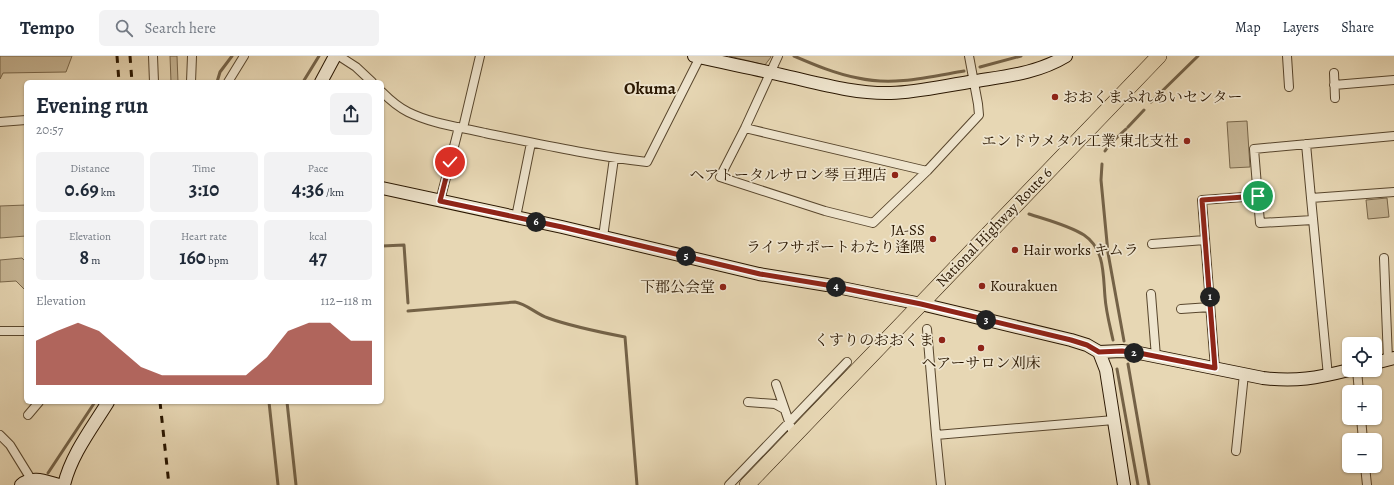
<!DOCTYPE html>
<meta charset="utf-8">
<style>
body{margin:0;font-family:Alegreya,"Noto Serif JP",serif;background:#f2f2f3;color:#1f2937;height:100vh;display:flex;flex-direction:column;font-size:15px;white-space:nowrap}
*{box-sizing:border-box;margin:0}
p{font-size:13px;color:#747a83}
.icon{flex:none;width:22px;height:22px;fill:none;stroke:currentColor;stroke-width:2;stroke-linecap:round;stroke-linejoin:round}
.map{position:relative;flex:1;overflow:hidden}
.sheet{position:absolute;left:24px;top:24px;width:360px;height:324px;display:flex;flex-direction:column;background:#fff;border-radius:6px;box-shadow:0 1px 3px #0004}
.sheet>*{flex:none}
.buttons{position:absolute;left:1342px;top:281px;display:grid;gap:8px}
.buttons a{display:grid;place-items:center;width:40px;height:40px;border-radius:6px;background:#fff;box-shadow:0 1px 3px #0004;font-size:20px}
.pin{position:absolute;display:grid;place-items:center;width:34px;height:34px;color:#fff;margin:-17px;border:2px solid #fff;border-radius:50%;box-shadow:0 1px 4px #0007}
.km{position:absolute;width:20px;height:20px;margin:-10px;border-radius:50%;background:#222;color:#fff;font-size:11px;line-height:20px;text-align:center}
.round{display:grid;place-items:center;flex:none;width:42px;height:42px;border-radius:6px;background:#f2f2f3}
.overview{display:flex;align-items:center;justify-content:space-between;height:68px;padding:0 12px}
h1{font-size:22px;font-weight:700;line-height:30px}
.metrics{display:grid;grid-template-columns:repeat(3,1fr);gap:6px;height:68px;padding:4px 12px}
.metrics div{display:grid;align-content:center;border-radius:6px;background:#f2f2f3;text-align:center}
.metrics b{font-size:20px;font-weight:700}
.metrics small{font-size:11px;font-weight:400}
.metrics p{font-size:11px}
.chart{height:112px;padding:8px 12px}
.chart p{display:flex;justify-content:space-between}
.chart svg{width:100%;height:72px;margin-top:4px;fill:#8f2418;opacity:.7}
header{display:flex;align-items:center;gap:24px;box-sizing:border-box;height:56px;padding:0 20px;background:#fff;border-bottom:1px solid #e0e1e3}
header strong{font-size:19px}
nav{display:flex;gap:22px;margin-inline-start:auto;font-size:14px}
.search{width:280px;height:36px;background:#f2f2f3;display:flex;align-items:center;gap:10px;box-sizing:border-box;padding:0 14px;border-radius:6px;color:#747a83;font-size:15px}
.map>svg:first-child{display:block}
.green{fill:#c7b695;stroke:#78664a}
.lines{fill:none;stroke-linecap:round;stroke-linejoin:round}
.stream{stroke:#746247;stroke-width:3}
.street-casing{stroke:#58462d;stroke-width:10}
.secondary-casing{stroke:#291600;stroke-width:14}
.highway-casing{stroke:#291600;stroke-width:16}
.street{stroke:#efe5ce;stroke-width:8}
.secondary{stroke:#efe5ce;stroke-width:12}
.highway{stroke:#e7d7b4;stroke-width:15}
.rail{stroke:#291600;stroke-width:3;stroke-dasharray:7 7;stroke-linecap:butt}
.route-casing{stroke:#fff;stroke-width:8}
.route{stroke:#8f2418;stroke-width:5}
.poi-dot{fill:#8f2418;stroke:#efe5ce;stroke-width:1.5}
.labels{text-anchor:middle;stroke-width:3.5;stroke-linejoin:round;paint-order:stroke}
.poi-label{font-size:15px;fill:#291600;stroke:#efe5ce;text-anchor:end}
.street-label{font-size:15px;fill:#291600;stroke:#efe5ce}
.quarter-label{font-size:17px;font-weight:bold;fill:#291600;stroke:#efe5ce}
</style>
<header>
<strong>Tempo</strong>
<div class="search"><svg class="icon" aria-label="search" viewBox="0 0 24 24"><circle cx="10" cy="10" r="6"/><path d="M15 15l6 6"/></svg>Search here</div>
<nav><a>Map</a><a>Layers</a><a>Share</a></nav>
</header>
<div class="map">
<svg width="1394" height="429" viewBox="0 0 1394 429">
<rect width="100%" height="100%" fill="#e7d7b4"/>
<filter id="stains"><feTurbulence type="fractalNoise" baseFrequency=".005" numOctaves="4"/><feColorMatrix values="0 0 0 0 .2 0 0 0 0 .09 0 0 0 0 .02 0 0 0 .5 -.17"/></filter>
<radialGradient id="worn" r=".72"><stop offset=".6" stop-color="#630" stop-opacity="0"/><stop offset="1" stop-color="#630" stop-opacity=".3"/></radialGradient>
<path class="green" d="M 0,0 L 72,0 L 66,16 L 3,17 L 0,23 Z
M 170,0 L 177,0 L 178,26 L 171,26 Z
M 729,0 L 771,0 L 771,1 L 765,9 Z
M 1247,65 L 1250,111 L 1230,112 L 1227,66 Z
M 1387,142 L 1389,161 L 1368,163 L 1366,144 Z
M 26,149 L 26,180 L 0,182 L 0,150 Z
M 22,202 L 26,206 L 26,239 L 25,234 L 16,225 L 0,226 L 0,204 Z"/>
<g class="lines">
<path class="stream" d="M 794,0 C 815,9 836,18 858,22 C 893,30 929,21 964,15
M 980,11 L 1021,0
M 217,26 L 220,16 L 232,0
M 303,26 L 319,0
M 1151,46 L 1198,0
M 1128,71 L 1144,54
M 1105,95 L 1110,88 L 1126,73
M 1102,108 L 1101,124 L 1108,197 L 1124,285
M 1029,158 C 1047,164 1068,169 1084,179 C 1105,193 1103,219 1105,241 C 1106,256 1110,270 1113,284
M 382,190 L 404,189 L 408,247
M 408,255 L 515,246 C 527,248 536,258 548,262 C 573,271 599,276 625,281 L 637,429
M 1128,308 L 1149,429
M 1117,313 L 1138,429
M 269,346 L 278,429
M 287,346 L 296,429
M 48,417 L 95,346"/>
<g class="street-casing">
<path id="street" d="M 153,0 L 154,26
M 339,0 L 356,11 L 372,26
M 778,0 L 745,72 L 720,121 L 825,155 L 873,167 L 927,115 L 979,59 L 978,48 L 969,0
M 1287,0 L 1289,31
M 1334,17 L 1335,42
M 191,26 L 192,0
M 228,26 L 244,0
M 1334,29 L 1394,24
M 382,36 C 390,44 398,51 408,56 C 432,68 460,71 485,77 C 539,88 593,100 647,106 L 700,1
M 0,66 L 26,64
M 463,72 L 480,0
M 745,72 L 927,115
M 1306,88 L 1311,142
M 440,145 L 459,71
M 516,161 L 531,87
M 1313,164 L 1260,167 L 1254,93 L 1394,80
M 603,181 L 614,102
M 1152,188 L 1205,184
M 1384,202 L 1388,304
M 1151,238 L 1156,301
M 1181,253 L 1210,251
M 927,273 L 936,379 L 1114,364
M 0,275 L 26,275
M 1215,312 L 1202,144 L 1258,140
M 1357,314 L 1359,336
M 1328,320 L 1311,142 L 1394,136
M 776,328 L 794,380
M 748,346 L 775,348 L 784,353
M 28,359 L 39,346
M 1361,362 L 1363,384
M 0,379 L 10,389 L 31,423
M 936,379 L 941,429
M 1236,395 L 1244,318
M 1365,410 L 1367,429
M 729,429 L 847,306"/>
</g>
<g class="secondary-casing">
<path id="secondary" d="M 694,0 C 725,7 756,13 786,20 C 821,28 856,38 891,37 C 920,36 947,29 976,25 C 1007,20 1038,17 1066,0
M 321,26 L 335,0
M 382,132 L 562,171 L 759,218 L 827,229 L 921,248 L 1071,284 L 1087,289 L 1099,296 L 1122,295 L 1139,297 L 1263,322 C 1296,326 1317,322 1349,314
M 1099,296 L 1106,314 L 1124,429
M 1375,307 L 1394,302
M 21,429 C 32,419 47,426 59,429
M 64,429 C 71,399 92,372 108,346"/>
</g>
<g class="highway-casing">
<path id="highway" d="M 747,429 L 1159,0"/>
</g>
<use href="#street" class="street"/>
<use href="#secondary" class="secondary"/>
<use href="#highway" class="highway"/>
<path class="rail" d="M 117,0 L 119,26
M 130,0 L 132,26
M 160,346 L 169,429"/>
</g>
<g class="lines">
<g class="route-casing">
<path id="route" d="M 450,106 L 440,145 L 562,171 L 760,218 L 827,229 L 921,248 L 1071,284 L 1087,289 L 1099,296 L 1122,295 L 1139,297 L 1215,312 L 1202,144 L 1258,140"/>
</g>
<use href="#route" class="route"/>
</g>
<g class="poi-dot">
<circle cx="1055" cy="41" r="4"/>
<circle cx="1187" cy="85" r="4"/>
<circle cx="895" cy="119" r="4"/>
<circle cx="933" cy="183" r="4"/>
<circle cx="1015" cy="194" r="4"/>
<circle cx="982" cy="230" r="4"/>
<circle cx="723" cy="231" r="4"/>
<circle cx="942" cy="284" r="4"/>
<circle cx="981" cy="292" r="4"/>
</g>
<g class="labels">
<g class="poi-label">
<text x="1063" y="46" text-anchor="start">おおくまふれあいセンター</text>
<text x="1179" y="90">エンドウメタル工業 東北支社</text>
<text x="887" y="124">ヘアトータルサロン琴 亘理店</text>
<text x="925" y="179">JA-SS<tspan x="925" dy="17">ライフサポートわたり逢隈</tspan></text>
<text x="1023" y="199" text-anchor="start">Hair works キムラ</text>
<text x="990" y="235" text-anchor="start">Kourakuen</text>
<text x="715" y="236">下郡公会堂</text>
<text x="934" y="289">くすりのおおくま</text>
<text x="981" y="312" text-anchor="middle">ヘアーサロン刈床</text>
</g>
<g class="street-label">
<text transform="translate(994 171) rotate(-46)" y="5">National Highway Route 6</text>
</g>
<g class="quarter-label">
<text x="650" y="38">Okuma</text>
</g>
</g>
<rect width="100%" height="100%" filter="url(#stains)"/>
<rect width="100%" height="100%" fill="url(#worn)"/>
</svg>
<div class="buttons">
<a><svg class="icon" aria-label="locate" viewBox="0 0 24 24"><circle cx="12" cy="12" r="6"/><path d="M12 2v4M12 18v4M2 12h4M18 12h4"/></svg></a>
<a>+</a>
<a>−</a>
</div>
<div class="pin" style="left:1258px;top:140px;background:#1e9e55"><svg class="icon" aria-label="arrive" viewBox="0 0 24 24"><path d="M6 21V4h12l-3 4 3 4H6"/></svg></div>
<div class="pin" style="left:450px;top:106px;background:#d93025"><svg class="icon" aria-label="check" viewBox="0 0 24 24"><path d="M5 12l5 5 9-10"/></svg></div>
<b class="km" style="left:1210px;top:241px">1</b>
<b class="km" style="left:1134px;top:297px">2</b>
<b class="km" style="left:986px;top:264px">3</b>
<b class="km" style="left:836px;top:231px">4</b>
<b class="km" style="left:686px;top:200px">5</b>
<b class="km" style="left:536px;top:166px">6</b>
<section class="sheet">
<div class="overview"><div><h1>Evening run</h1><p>20:57</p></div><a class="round"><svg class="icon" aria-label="share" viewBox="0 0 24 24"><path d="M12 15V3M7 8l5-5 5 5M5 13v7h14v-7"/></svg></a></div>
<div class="metrics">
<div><p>Distance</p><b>0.69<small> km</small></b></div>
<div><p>Time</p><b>3:10</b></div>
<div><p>Pace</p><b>4:36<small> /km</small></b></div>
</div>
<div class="metrics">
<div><p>Elevation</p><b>8<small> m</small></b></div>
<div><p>Heart rate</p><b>160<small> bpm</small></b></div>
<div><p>kcal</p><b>47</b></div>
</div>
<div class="chart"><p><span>Elevation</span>112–118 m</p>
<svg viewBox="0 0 160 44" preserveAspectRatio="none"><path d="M0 44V17L10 11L20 6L30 11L40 22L50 33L60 38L70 38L80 38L90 38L100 38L110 27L120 11L130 6L140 6L150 17L160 17V44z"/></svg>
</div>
</section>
</div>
